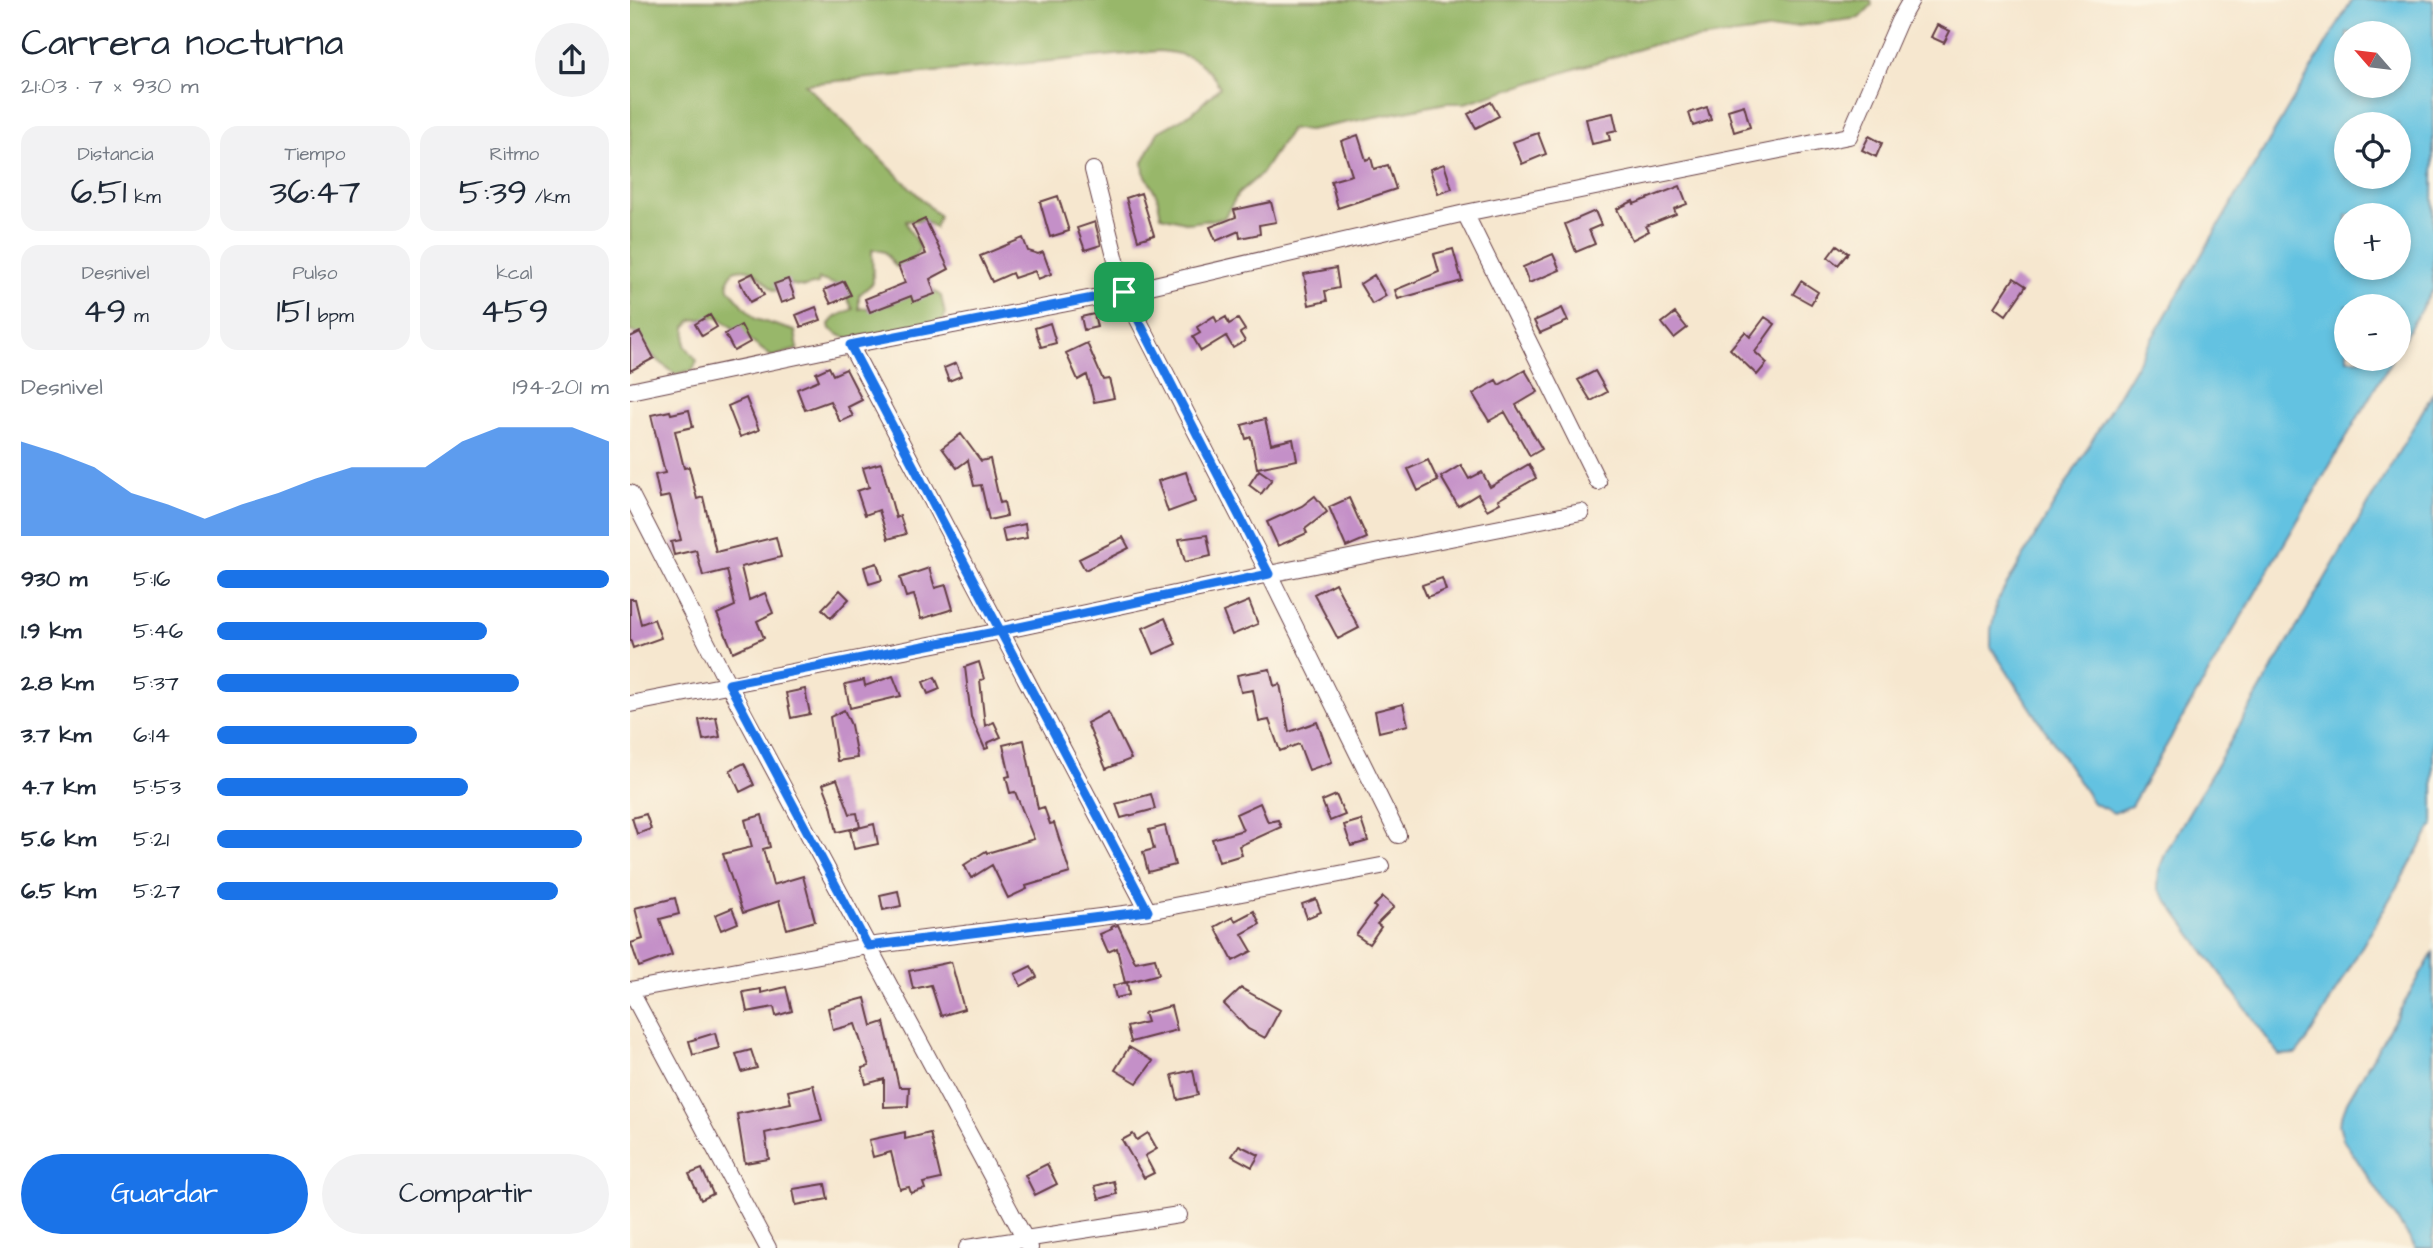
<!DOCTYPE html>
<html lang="es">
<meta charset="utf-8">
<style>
body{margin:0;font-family:"Architects Daughter",sans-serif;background:#f2f2f3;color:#1f2937;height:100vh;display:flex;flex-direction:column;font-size:26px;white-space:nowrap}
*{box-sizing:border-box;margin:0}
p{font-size:23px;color:#747a83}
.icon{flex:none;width:38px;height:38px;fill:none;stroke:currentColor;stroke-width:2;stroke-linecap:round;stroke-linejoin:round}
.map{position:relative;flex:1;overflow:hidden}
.details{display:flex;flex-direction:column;background:#fff;width:630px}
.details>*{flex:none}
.needle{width:46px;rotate:298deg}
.controls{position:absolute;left:1704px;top:21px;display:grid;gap:14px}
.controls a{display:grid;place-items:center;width:77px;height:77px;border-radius:50%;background:#fff;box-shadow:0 4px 10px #0003;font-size:35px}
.pin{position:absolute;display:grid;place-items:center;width:60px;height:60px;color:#fff;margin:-30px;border-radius:14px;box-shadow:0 4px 10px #0006}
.round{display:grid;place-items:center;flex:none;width:74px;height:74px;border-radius:37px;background:#f2f2f3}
.headline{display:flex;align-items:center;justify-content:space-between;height:119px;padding:0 21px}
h1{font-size:38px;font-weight:600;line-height:52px}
.figures{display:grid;grid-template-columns:repeat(3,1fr);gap:10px;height:119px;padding:7px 21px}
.figures div{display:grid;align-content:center;border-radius:18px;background:#f2f2f3;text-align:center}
.figures b{font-size:35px;font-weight:600}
.figures small{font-size:19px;font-weight:400}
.figures p{font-size:19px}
.chart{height:196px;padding:14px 21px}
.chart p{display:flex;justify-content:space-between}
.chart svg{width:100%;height:126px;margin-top:7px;fill:#1a73e8;opacity:.7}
.action{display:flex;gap:14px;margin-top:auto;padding:14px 21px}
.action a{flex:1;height:80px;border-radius:42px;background:#1a73e8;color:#fff;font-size:28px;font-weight:600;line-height:80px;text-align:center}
.action a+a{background:#f2f2f3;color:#1f2937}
ul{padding:0 21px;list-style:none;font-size:23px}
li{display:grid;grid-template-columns:112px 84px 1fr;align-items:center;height:52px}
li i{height:18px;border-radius:9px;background:#1a73e8}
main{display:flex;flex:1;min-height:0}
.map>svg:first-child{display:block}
.forest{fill:#98b76a;stroke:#716b4a;stroke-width:2}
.water{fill:#63c2e1;stroke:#567086;stroke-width:2;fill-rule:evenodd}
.building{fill:#c490c8}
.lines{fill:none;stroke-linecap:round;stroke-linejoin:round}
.minor-casing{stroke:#643d44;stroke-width:18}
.minor{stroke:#fff;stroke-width:16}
.route-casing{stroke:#fff;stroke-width:14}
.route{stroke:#1a73e8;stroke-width:9}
</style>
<main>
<section class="details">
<div class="headline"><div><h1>Carrera nocturna</h1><p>21:03 · 7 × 930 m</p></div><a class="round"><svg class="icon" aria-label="share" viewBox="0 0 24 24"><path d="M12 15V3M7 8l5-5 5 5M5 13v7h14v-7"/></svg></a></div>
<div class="figures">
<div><p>Distancia</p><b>6.51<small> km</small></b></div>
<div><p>Tiempo</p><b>36:47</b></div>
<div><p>Ritmo</p><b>5:39<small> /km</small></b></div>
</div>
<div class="figures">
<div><p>Desnivel</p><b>49<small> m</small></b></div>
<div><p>Pulso</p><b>151<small> bpm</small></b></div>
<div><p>kcal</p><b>459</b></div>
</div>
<div class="chart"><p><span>Desnivel</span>194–201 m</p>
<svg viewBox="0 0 160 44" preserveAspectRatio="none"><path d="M0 44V11L10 15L20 20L30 29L40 33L50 38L60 33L70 29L80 24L90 20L100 20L110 20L120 11L130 6L140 6L150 6L160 11V44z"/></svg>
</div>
<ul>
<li><b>930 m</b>5:16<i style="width:100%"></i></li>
<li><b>1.9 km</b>5:46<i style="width:69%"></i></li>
<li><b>2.8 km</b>5:37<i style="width:77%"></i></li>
<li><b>3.7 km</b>6:14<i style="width:51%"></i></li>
<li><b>4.7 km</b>5:53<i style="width:64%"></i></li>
<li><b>5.6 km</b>5:21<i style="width:93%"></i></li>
<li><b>6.5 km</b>5:27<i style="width:87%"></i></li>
</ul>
<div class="action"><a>Guardar</a><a>Compartir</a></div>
</section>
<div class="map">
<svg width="1803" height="1248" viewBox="0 0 1803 1248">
<rect width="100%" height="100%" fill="#fcf5e5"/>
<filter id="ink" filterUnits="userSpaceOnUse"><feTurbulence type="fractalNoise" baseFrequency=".0143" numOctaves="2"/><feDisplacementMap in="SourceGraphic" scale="14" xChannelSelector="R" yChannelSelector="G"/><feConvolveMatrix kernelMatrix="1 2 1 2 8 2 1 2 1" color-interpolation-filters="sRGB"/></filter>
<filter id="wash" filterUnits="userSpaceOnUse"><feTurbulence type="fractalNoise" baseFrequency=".00686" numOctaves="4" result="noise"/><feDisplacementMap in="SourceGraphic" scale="28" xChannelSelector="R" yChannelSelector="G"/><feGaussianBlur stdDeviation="1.57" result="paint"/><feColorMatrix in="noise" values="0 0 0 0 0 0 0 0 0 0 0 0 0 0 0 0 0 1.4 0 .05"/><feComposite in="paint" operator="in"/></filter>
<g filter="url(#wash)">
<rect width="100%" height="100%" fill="#f6e7cf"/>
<path class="forest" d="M 0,0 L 1241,0 L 1242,5 L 1229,18 L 1022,45 L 835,103 L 816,103 L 679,130 L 661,129 L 631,174 L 608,194 L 594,218 L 559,223 L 531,216 L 527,196 L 514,172 L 513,162 L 528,132 L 562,113 L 590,87 C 575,61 558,53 529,51 L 175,84 L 309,216 L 305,228 L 294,220 L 276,221 C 278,233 287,237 290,249 L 279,263 L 266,267 L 255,252 L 242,249 L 243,283 L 229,295 L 229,309 L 262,304 L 268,297 L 300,288 L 311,296 L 315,314 L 313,322 L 221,338 L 211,336 L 200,329 L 199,324 L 205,317 L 223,309 L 210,286 L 189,279 L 188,284 L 174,287 L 153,283 L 149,290 L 144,291 C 130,278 123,264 103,271 L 98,280 L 99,289 L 125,319 L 165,331 L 168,349 L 142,357 L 88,317 L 62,320 L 56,327 L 55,345 L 67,361 L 63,370 L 45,374 L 24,357 L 7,334 L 0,331 Z"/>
<path class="water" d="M 1722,0 L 1803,0 L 1803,289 L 1769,347 L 1769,306 L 1717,306 L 1717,359 L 1762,359 L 1501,806 L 1484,813 L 1463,803 L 1361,647 L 1361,630 L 1367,601 ZM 1717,33 L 1769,33 L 1769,86 L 1717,86 ZM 1717,124 L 1769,124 L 1769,177 L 1717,177 ZM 1717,215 L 1769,215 L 1769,268 L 1717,268 Z
M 1803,393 L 1803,825 L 1678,1039 L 1666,1054 L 1649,1055 L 1528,888 L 1529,870 L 1536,852 Z
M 1803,953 L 1803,1248 L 1786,1248 L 1713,1139 L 1709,1124 L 1717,1102 Z"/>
<g id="blocks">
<path class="building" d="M 1307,25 L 1320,31 L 1314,43 L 1301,37 Z
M 861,102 L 869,116 L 846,128 L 838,114 Z
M 1114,105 L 1120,127 L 1104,132 L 1098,110 Z
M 1077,107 L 1081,120 L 1063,126 L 1059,113 Z
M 983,113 L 987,130 L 978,132 L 980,140 L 962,144 L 956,119 Z
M 908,133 L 916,154 L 892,164 L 883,142 Z
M 728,135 L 736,160 L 741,158 L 744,169 L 758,165 L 766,189 L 708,208 L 701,181 L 722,175 L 711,141 Z
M 1239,136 L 1252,143 L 1246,157 L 1232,150 Z
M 814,164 L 822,189 L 808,194 L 800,169 Z
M 1050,186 L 1057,204 L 1044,209 L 1046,214 L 1016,226 L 1019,231 L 1002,240 L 987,209 L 1003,201 L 1004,204 Z
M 511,193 L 524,235 L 508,240 L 496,198 Z
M 428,196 L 439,231 L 420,237 L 410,202 Z
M 641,202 L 646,222 L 629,225 L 630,234 L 610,238 L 609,231 L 586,241 L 580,227 L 606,217 L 604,210 Z
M 965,211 L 971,225 L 959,230 L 965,244 L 946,252 L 935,224 Z
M 295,219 L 319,269 L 300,279 L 305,294 L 283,302 L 281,296 L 240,312 L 235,299 L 275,283 L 268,265 L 296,254 L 282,225 Z
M 465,222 L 471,245 L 455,250 L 447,228 Z
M 393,238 L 398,251 L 408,254 L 413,252 L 421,274 L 408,279 L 405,271 L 384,278 L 382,273 L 362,282 L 350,256 Z
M 1207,245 L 1218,253 L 1208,265 L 1198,257 Z
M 823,249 L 832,281 L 768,299 L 765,290 L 809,272 L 804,254 Z
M 923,254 L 930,270 L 899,283 L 893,267 Z
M 706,268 L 709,288 L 695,291 L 697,301 L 679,305 L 674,274 Z
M 123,273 L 134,295 L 120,302 L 109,280 Z
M 744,275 L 756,296 L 742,304 L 730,284 Z
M 1384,278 L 1396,286 L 1376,315 L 1365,307 Z
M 158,279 L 165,298 L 151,303 L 144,284 Z
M 214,281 L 221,295 L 201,304 L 194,290 Z
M 1171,281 L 1188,292 L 1181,304 L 1163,294 Z
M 186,307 L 191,320 L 171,327 L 166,315 Z
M 932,308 L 938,321 L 910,333 L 904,321 Z
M 1045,313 L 1057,328 L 1044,338 L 1032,323 Z
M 464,314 L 467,327 L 454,330 L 451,317 Z
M 80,315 L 87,327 L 72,336 L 65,324 Z
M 584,316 L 587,322 L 596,317 L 599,324 L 608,319 L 615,330 L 610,333 L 615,341 L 603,348 L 596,336 L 571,351 L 563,337 L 570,333 L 567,327 Z
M 1135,317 L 1145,324 L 1125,352 L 1137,363 L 1127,375 L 1100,349 L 1115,332 L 1120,337 Z
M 420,323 L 426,343 L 411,347 L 405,328 Z
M 111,325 L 120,342 L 104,351 L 95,334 Z
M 10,332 L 24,358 L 0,371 L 0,337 Z
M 457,343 L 473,380 L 479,379 L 484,398 L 464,402 L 457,375 L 448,380 L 436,353 Z
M 326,363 L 331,376 L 319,381 L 314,368 Z
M 199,367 L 203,375 L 216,369 L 232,400 L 218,407 L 223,416 L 210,422 L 200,401 L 175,410 L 167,389 L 189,380 L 186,373 Z
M 895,370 L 908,392 L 886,405 L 912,449 L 900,456 L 875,412 L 859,421 L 843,394 L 866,380 L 869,385 Z
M 965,371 L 977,392 L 961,401 L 948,380 Z
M 116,398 L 129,430 L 110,437 L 98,406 Z
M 59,410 L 63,427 L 45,431 L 54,468 L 59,467 L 67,499 L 73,497 L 86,552 L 146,537 L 151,557 L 111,567 L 119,600 L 135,593 L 143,613 L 127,621 L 134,638 L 103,652 L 87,614 L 105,606 L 97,570 L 73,576 L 66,550 L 44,555 L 41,542 L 51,540 L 40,496 L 30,498 L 25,475 L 35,473 L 21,415 L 40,411 L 41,414 Z
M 635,419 L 641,444 L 663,439 L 667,460 L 627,468 L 621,437 L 616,439 L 612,425 Z
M 331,434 L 351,461 L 360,459 L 370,503 L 374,502 L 377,516 L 359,520 L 351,485 L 344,486 L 338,460 L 327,468 L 312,448 Z
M 798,460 L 808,481 L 788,491 L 778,469 Z
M 251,463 L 266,518 L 270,516 L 276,534 L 258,539 L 249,510 L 235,515 L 227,491 L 239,487 L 233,468 Z
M 899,464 L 906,478 L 868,500 L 870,503 L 857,510 L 848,494 L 828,506 L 811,477 L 831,465 L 839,479 L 852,472 L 860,487 Z
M 629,470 L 642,479 L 631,494 L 619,485 Z
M 556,472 L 565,502 L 538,512 L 528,481 Z
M 685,496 L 697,512 L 675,529 L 677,533 L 648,546 L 637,522 L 672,506 Z
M 719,498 L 737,538 L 716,547 L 699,507 Z
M 395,524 L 397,538 L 375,542 L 372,529 Z
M 577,535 L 581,556 L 555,562 L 549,539 Z
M 493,537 L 499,548 L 455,570 L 449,559 Z
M 247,563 L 252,580 L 239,584 L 234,567 Z
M 299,568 L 305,588 L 316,585 L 323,609 L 291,619 L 284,595 L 276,597 L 270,578 Z
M 812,578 L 816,590 L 797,597 L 792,585 Z
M 705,583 L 729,628 L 708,639 L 684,594 Z
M 210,590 L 219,599 L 201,618 L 192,609 Z
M 0,599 L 5,599 L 11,624 L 24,619 L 31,638 L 3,648 L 0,639 Z
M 619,601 L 628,624 L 602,635 L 593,612 Z
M 535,618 L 546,644 L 524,654 L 513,628 Z
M 349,662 L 354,679 L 350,680 L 355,726 L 364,722 L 371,737 L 357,743 L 358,748 L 355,749 L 341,717 L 335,667 Z
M 640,669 L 644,686 L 650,684 L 659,732 L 687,722 L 702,762 L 679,770 L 669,744 L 650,751 L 639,720 L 629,722 L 623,690 L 611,692 L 607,675 Z
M 263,676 L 271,696 L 220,708 L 215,684 L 234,680 L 235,686 Z
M 305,677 L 310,689 L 298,694 L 293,682 Z
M 175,689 L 180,714 L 161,718 L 156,693 Z
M 773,704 L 778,725 L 749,732 L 745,711 Z
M 214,710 L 221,725 L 227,758 L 207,761 L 200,717 Z
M 478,712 L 501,759 L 476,769 L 457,723 Z
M 86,717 L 90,737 L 73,740 L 69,720 Z
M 394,740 L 408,809 L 414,807 L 420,824 L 424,823 L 440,873 L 396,886 L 397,889 L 378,898 L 362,865 L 341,878 L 334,865 L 356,851 L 357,853 L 404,839 L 385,792 L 380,793 L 376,777 L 380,776 L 373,745 Z
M 114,763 L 124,785 L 110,792 L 100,770 Z
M 207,779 L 220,814 L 227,813 L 230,827 L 207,832 L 201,805 L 193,784 Z
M 521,794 L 525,809 L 491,818 L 486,804 Z
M 706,795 L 715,815 L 700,821 L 692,801 Z
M 630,803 L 638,822 L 648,820 L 651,827 L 609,846 L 612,855 L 589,862 L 582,839 L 613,830 L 606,814 Z
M 16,814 L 21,829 L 7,834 L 2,818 Z
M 132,815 L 140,847 L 133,849 L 143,885 L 173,876 L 185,921 L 157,929 L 149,901 L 113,913 L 93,854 L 122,847 L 115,820 Z
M 731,820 L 738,841 L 721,846 L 714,825 Z
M 244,824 L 248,844 L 224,849 L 220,830 Z
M 535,826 L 545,865 L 518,872 L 513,852 L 524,849 L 519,830 Z
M 268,891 L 271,906 L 253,910 L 250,895 Z
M 753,897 L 764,907 L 747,924 L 751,927 L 739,944 L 726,935 L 746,908 L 744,906 Z
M 45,898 L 49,914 L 30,919 L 42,955 L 9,967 L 1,943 L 13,939 L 5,908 Z
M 686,899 L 691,912 L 677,918 L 672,904 Z
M 102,908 L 108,923 L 91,930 L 85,915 Z
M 624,911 L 630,924 L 612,934 L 622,951 L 603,961 L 585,927 L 603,917 L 605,921 Z
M 488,925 L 505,962 L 525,958 L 529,974 L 495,983 L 487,948 L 478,952 L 470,934 L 482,929 L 481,927 Z
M 321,962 L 334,1009 L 311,1016 L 301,985 L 283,989 L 279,971 Z
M 401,966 L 407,977 L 391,986 L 385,974 Z
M 497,982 L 499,995 L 486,998 L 483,986 Z
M 156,987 L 162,1011 L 146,1016 L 144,1007 L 117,1012 L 113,992 L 131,989 L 131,993 Z
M 611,988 L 650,1010 L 635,1038 L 618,1029 L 594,1004 Z
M 235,998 L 242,1026 L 254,1022 L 269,1087 L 279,1087 L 278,1106 L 254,1107 L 254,1079 L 236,1084 L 232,1068 L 239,1066 L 225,1024 L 203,1030 L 198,1008 Z
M 541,1006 L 547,1030 L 501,1042 L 497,1027 L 517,1022 L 514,1013 Z
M 85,1033 L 89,1048 L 63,1055 L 59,1041 Z
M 499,1047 L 523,1061 L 507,1083 L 485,1070 Z
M 121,1050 L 127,1068 L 112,1072 L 106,1054 Z
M 563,1070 L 568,1095 L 548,1100 L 542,1075 Z
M 183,1085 L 192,1120 L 135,1133 L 139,1159 L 115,1163 L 107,1114 L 161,1103 L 158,1091 Z
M 275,1132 L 275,1139 L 300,1133 L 311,1179 L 293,1183 L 295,1189 L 281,1193 L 279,1187 L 270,1189 L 261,1152 L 243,1157 L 239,1140 Z
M 518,1133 L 527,1149 L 515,1156 L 524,1173 L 514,1178 L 492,1140 L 503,1134 L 507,1140 Z
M 609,1145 L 629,1155 L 622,1167 L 602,1156 Z
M 417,1164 L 427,1184 L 405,1195 L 395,1175 Z
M 72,1169 L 83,1194 L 71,1200 L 59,1174 Z
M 484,1181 L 487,1194 L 469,1199 L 465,1186 Z
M 195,1184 L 198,1199 L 166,1205 L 163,1189 Z"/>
</g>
</g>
<g filter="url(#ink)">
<use href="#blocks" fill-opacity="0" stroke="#643d44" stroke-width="2"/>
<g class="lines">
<g class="minor-casing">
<path id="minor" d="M 463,170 L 494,292 L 639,574 L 768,835
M 835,213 L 968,482
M 220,345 L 518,911
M 0,391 L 220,345 L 494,292 L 835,213 L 1219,136 L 1269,21 L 1281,0
M 0,493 L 98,684 L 400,1248
M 0,704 L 371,631 L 639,574 L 951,512
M 0,990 L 238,946 L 518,911 L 751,866
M 0,990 L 138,1248
M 337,1248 L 549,1215"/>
</g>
<use href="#minor" class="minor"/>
</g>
</g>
<g class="lines" filter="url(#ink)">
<g class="route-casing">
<path id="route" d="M 494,292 L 220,345 C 319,534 418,722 518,911 L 238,946 L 99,684 L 370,631 L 639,574 L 494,292"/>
</g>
<use href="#route" class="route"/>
</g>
</svg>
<div class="controls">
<a><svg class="needle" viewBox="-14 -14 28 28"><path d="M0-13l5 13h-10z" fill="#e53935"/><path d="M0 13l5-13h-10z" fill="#747a83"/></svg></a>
<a><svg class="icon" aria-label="locate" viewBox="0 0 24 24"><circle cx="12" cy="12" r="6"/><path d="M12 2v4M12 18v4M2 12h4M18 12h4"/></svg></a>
<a>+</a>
<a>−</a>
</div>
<div class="pin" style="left:494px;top:292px;background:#1e9e55"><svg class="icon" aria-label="arrive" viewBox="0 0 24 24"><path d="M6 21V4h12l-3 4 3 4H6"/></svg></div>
</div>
</main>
